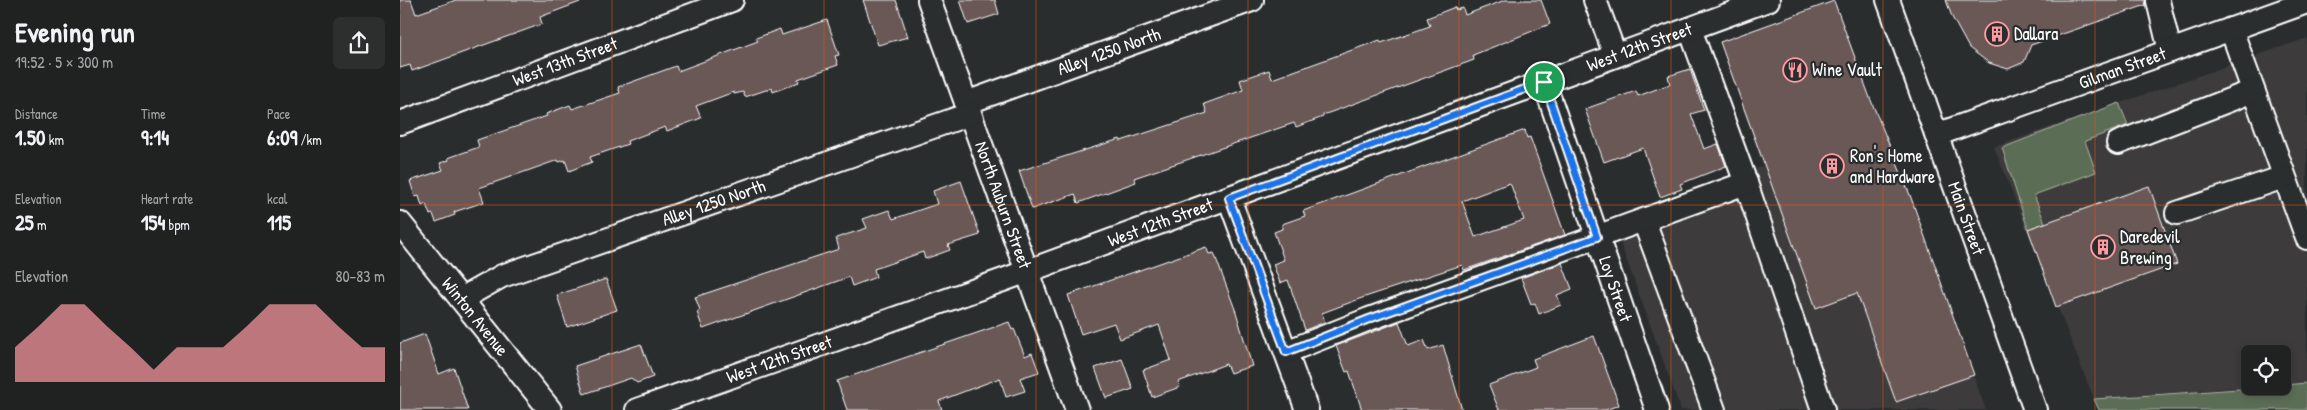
<!DOCTYPE html>
<meta charset="utf-8">
<style>
body{margin:0;font-family:"Patrick Hand",sans-serif;background:#2d2f2f;color:#f1f3f6;height:100vh;display:flex;flex-direction:column;font-size:19px;white-space:nowrap}
*{box-sizing:border-box;margin:0}
p{font-size:16px;color:#a2a4a5}
.icon{flex:none;width:28px;height:28px;fill:none;stroke:currentColor;stroke-width:2;stroke-linecap:round;stroke-linejoin:round}
.map{position:relative;flex:1;overflow:hidden}
.side{display:flex;flex-direction:column;background:#202222;width:400px}
.side>*{flex:none}
.controls{position:absolute;left:1841px;top:345px;display:grid;gap:10px}
.controls a{display:grid;place-items:center;width:50px;height:50px;border-radius:8px;background:#202222;box-shadow:0 2px 8px #0003,0 0 0 1px #3d3f40;font-size:25px}
.pin{position:absolute;display:grid;place-items:center;width:42px;height:42px;color:#fff;margin:-21px;border:2px solid #fff;border-radius:50%;box-shadow:0 1px 5px #0007}
.round{display:grid;place-items:center;flex:none;width:52px;height:52px;border-radius:8px;background:#2d2f2f}
.headline{display:flex;align-items:center;justify-content:space-between;height:85px;padding:0 15px}
h1{font-size:28px;font-weight:700;line-height:38px}
.metrics{display:grid;grid-template-columns:repeat(3,1fr);gap:8px;height:85px;padding:5px 15px}
.metrics div{display:grid;align-content:center}
.metrics b{font-size:21px;font-weight:700}
.metrics small{font-size:14px;font-weight:400}
.metrics p{font-size:14px}
.chart{height:140px;padding:10px 15px}
.chart p{display:flex;justify-content:space-between}
.chart svg{width:100%;height:90px;margin-top:5px;fill:#ff9aa2;opacity:.7}
main{display:flex;flex:1;min-height:0}
.map>svg:first-child{display:block}
.built{fill:#3d3a3a}
.green{fill:#5c6d56;stroke:#aeb6aa}
.building{fill:#6a5857;stroke:#fff;fill-rule:evenodd}
.lines{fill:none;stroke-linecap:round;stroke-linejoin:round}
.minor-casing{stroke:#fff;stroke-width:26}
.minor{stroke:#2a2d2e;stroke-width:22}
.route-casing{stroke:#fff;stroke-width:10}
.route{stroke:#1a73e8;stroke-width:6}
.grid{fill:none;stroke:#e8590c;stroke-width:1;stroke-opacity:0.55}
.labels{text-anchor:middle;stroke-width:4.5;stroke-linejoin:round;paint-order:stroke}
.poi-label{font-size:18px;fill:#fff;stroke:#2a2d2e;text-anchor:start}
.street-label{font-size:18px;fill:#fff;stroke:#2a2d2e}
</style>
<main>
<section class="side">
<div class="headline"><div><h1>Evening run</h1><p>19:52 · 5 × 300 m</p></div><a class="round"><svg class="icon" aria-label="share" viewBox="0 0 24 24"><path d="M12 15V3M7 8l5-5 5 5M5 13v7h14v-7"/></svg></a></div>
<div class="metrics">
<div><p>Distance</p><b>1.50<small> km</small></b></div>
<div><p>Time</p><b>9:14</b></div>
<div><p>Pace</p><b>6:09<small> /km</small></b></div>
</div>
<div class="metrics">
<div><p>Elevation</p><b>25<small> m</small></b></div>
<div><p>Heart rate</p><b>154<small> bpm</small></b></div>
<div><p>kcal</p><b>115</b></div>
</div>
<div class="chart"><p><span>Elevation</span>80–83 m</p>
<svg viewBox="0 0 160 44" preserveAspectRatio="none"><path d="M0 44V27L10 17L20 6L30 6L40 17L50 27L60 38L70 27L80 27L90 27L100 17L110 6L120 6L130 6L140 17L150 27L160 27V44z"/></svg>
</div>
</section>
<div class="map">
<svg width="1907" height="410" viewBox="0 0 1907 410">
<rect width="100%" height="100%" fill="#2a2d2e"/>
<filter id="ink" filterUnits="userSpaceOnUse"><feTurbulence type="fractalNoise" baseFrequency=".02" numOctaves="2"/><feDisplacementMap in="SourceGraphic" scale="10" xChannelSelector="R" yChannelSelector="G"/><feConvolveMatrix kernelMatrix="1 2 1 2 8 2 1 2 1" color-interpolation-filters="sRGB"/></filter>
<g filter="url(#ink)">
<path class="built" d="M 1434,1 L 1586,410 L 1281,410 L 1216,231 L 1270,200 L 1363,166 L 1320,42 Z
M 1907,38 L 1907,383 L 1883,385 L 1882,354 L 1850,354 L 1850,386 L 1860,386 L 1694,399 L 1594,147 Z"/>
<path class="green" d="M 1719,103 L 1728,125 L 1685,141 L 1696,172 L 1634,195 L 1645,223 L 1628,229 L 1602,148 Z
M 1907,383 L 1907,410 L 1699,410 L 1694,399 L 1882,386 L 1883,385 Z"/>
<path class="building" d="M 0,0 L 11,0 L 16,14 L 56,0 L 179,0 L 180,2 L 140,17 L 142,24 L 12,71 L 10,65 L 0,68 Z
M 463,0 L 496,0 L 508,37 L 478,45 Z
M 560,0 L 595,0 L 599,14 L 568,24 Z
M 1105,0 L 1141,0 L 1150,24 L 1073,55 L 1074,60 L 923,115 L 923,117 L 896,127 L 894,123 L 734,178 L 736,182 L 678,203 L 675,194 L 632,209 L 619,171 L 720,139 L 721,141 L 807,113 L 804,104 L 843,90 L 840,80 L 869,70 L 872,79 L 980,40 L 981,43 L 1030,26 L 1027,18 L 1055,7 L 1056,10 L 1063,8 L 1065,15 Z
M 1546,0 L 1745,0 L 1746,5 L 1631,45 L 1624,62 L 1608,69 L 1589,63 L 1569,48 L 1552,17 Z
M 1434,1 L 1470,98 L 1510,195 L 1574,375 L 1496,402 L 1457,293 L 1416,308 L 1320,42 Z
M 427,20 L 439,55 L 435,56 L 438,65 L 398,79 L 399,82 L 373,92 L 372,88 L 345,97 L 343,92 L 334,94 L 334,92 L 296,106 L 301,118 L 267,131 L 265,127 L 227,141 L 228,144 L 190,157 L 192,162 L 169,171 L 165,160 L 159,162 L 158,160 L 79,188 L 84,202 L 54,212 L 55,215 L 36,222 L 33,214 L 30,215 L 26,204 L 22,206 L 19,196 L 15,197 L 10,181 L 43,170 L 40,163 L 49,160 L 48,158 L 79,147 L 77,140 L 147,116 L 146,114 L 170,105 L 172,109 L 220,93 L 218,87 L 276,66 L 278,71 L 358,41 L 356,38 L 380,29 L 382,35 Z
M 1290,69 L 1304,110 L 1291,114 L 1304,149 L 1318,144 L 1326,166 L 1280,184 L 1282,189 L 1260,197 L 1243,148 L 1204,162 L 1185,109 L 1236,91 L 1238,96 L 1270,84 L 1268,76 Z
M 1125,130 L 1127,138 L 1130,137 L 1165,235 L 1064,270 L 1062,265 L 962,298 L 922,313 L 925,322 L 905,330 L 888,280 L 880,283 L 873,264 L 884,260 L 874,232 L 882,229 L 882,224 L 905,216 L 903,211 ZM 1110,183 L 1124,220 L 1075,237 L 1062,201 Z
M 561,181 L 580,235 L 548,245 L 550,250 L 525,259 L 523,252 L 474,269 L 476,277 L 452,286 L 449,277 L 303,329 L 297,312 L 300,310 L 295,297 L 439,249 L 436,238 L 467,228 L 463,219 L 489,210 L 493,219 L 537,204 L 533,191 Z
M 1749,186 L 1777,264 L 1656,307 L 1628,229 Z
M 806,247 L 809,254 L 814,253 L 836,312 L 852,366 L 830,373 L 826,364 L 778,382 L 780,387 L 752,397 L 743,370 L 771,360 L 759,325 L 720,339 L 714,323 L 681,334 L 668,295 Z
M 1162,263 L 1172,289 L 1157,295 L 1161,305 L 1139,314 L 1135,303 L 1131,304 L 1121,278 Z
M 206,279 L 217,310 L 167,327 L 157,295 Z
M 609,322 L 612,330 L 614,329 L 625,356 L 632,353 L 639,372 L 620,378 L 625,391 L 606,397 L 600,378 L 539,401 L 542,410 L 447,410 L 437,381 Z
M 999,322 L 1008,346 L 1024,340 L 1028,350 L 1043,345 L 1062,410 L 962,410 L 949,371 L 946,372 L 936,346 Z
M 25,334 L 39,374 L 54,368 L 68,410 L 0,410 L 0,343 Z
M 1194,336 L 1219,405 L 1205,410 L 1099,410 L 1089,385 L 1136,367 L 1133,359 Z
M 241,344 L 253,377 L 237,383 L 231,378 L 184,394 L 175,366 Z
M 722,359 L 733,389 L 706,398 L 695,368 Z"/>
<g class="lines">
<g class="minor-casing">
<g id="minor">
<path id="s1" d="M 529,0 L 677,410"/>
<path d="M 1195,0 L 1215,55"/>
<path id="s2" d="M 1488,0 L 1635,410"/>
<path d="M 1758,1 L 1770,51"/>
<path d="M 1831,29 L 1907,238"/>
<path id="s3" d="M 1144,82 L 1257,410"/>
<path id="s4" d="M 566,103 L 852,0"/>
<path id="s5" d="M 0,123 L 332,0"/>
<path id="s6" d="M 1536,135 L 1907,2"/>
<path d="M 1718,143 L 1853,91"/>
<path d="M 1346,183 L 1423,410"/>
<path d="M 829,198 L 907,410"/>
<path d="M 1777,213 L 1884,177"/>
<path d="M 1244,221 L 1314,410"/>
<path id="s7" d="M 0,223 L 150,410"/>
<path id="s8" d="M 61,299 L 102,276 L 570,114"/>
<path d="M 886,352 L 969,319 L 1346,183 L 1290,29"/>
<path id="s9" d="M 237,410 L 606,279 L 1368,0"/>
</g>
</g>
<use href="#minor" class="minor"/>
</g>
</g>
<g class="lines" filter="url(#ink)">
<g class="route-casing">
<path id="route" d="M 1144,82 L 1197,237 L 969,319 L 886,352 L 829,198 Z"/>
</g>
<use href="#route" class="route"/>
</g>
<path class="grid" d="M 212,0 L 212,410M 424,0 L 424,410M 636,0 L 636,410M 848,0 L 848,410M 1059,0 L 1059,410M 1271,0 L 1271,410M 1483,0 L 1483,410M 1695,0 L 1695,410M 0,205 L 1907,205"/>
<defs>
<g id="building-ring" transform="scale(1.25)"><circle r="9.5" fill="#2a2d2e" stroke="#ff9aa2" stroke-width="1.5"/><path d="M-4-6H4V6H1V3H-1V6H-4ZM-2.5-4.3h1.7v1.8h-1.7ZM.8-4.3h1.7v1.8H.8ZM-2.5-1h1.7V.8h-1.7ZM.8-1h1.7V.8H.8Z" fill="#ff9aa2"/></g>
<g id="restaurant-ring" transform="scale(1.25)"><circle r="9.5" fill="#2a2d2e" stroke="#ff9aa2" stroke-width="1.5"/><path d="M-5-6h1v4h1v-4h1v4h1v-4h1v5L-1.5 .5V6h-2V.5L-5-1ZM5-6V6H3V1.5H1.5Q1.5-4 5-6Z" fill="#ff9aa2"/></g>
</defs>
<g fill-rule="evenodd">
<use href="#building-ring" x="1597" y="34"/>
<use href="#restaurant-ring" x="1395" y="70"/>
<use href="#building-ring" x="1432" y="166"/>
<use href="#building-ring" x="1703" y="247"/>
</g>
<g class="labels">
<g class="poi-label">
<text x="1614" y="40">Dallara</text>
<text x="1412" y="76">Wine Vault</text>
<text x="1450" y="162">Ron's Home<tspan x="1450" dy="21">and Hardware</tspan></text>
<text x="1720" y="243">Daredevil<tspan x="1720" dy="21">Brewing</tspan></text>
</g>
<g class="street-label">
<text dy="6" stroke="none"><textPath href="#s9" startOffset="1066">West 12th Street</textPath></text>
<text dy="6" stroke="none"><textPath href="#s4" startOffset="152">Alley 1250 North</textPath></text>
<text dy="6" stroke="none"><textPath href="#s5" startOffset="176">West 13th Street</textPath></text>
<text dy="6" stroke="none"><textPath href="#s6" startOffset="198">Gilman Street</textPath></text>
<text dy="6" stroke="none"><textPath href="#s8" startOffset="271">Alley 1250 North</textPath></text>
<text dy="6" stroke="none"><textPath href="#s1" startOffset="218">North Auburn Street</textPath></text>
<text dy="6" stroke="none"><textPath href="#s2" startOffset="232">Main Street</textPath></text>
<text dy="6" stroke="none"><textPath href="#s9" startOffset="556">West 12th Street</textPath></text>
<text dy="6" stroke="none"><textPath href="#s3" startOffset="219">Loy Street</textPath></text>
<text dy="6" stroke="none"><textPath href="#s7" startOffset="120">Winton Avenue</textPath></text>
<text dy="6" stroke="none"><textPath href="#s9" startOffset="151">West 12th Street</textPath></text>
</g>
</g>
</svg>
<div class="controls">
<a><svg class="icon" aria-label="locate" viewBox="0 0 24 24"><circle cx="12" cy="12" r="6"/><path d="M12 2v4M12 18v4M2 12h4M18 12h4"/></svg></a>
</div>
<div class="pin" style="left:1144px;top:82px;background:#1e9e55"><svg class="icon" aria-label="arrive" viewBox="0 0 24 24"><path d="M6 21V4h12l-3 4 3 4H6"/></svg></div>
</div>
</main>
